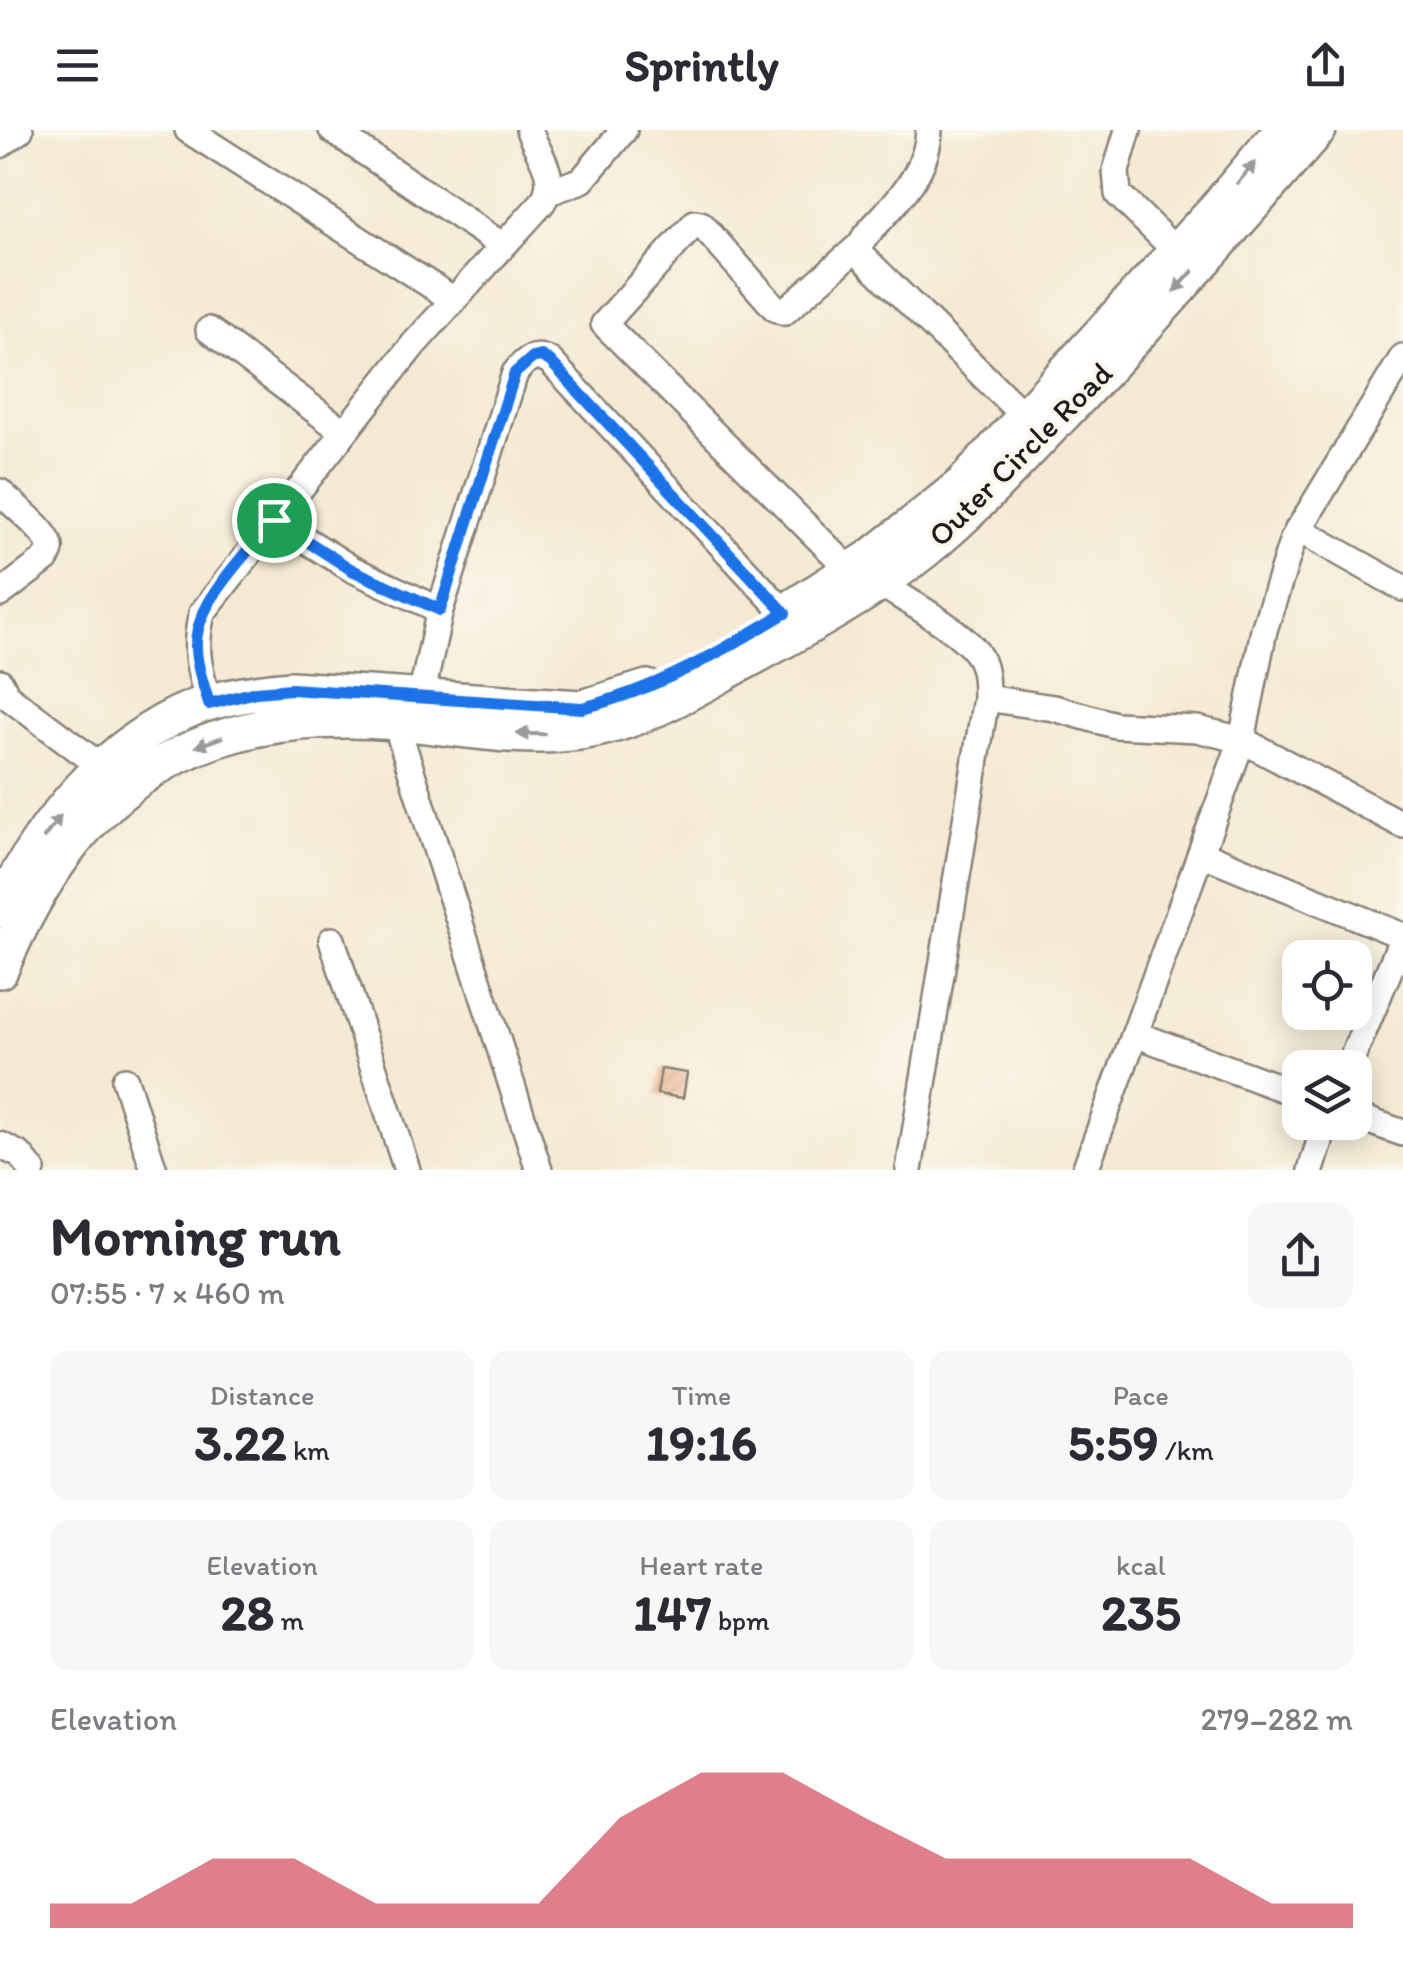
<!DOCTYPE html>
<meta charset="utf-8">
<style>
body{margin:0;font-family:Itim,sans-serif;background:#f7f7f7;color:#2b2b33;height:100vh;display:flex;flex-direction:column;font-size:38px;white-space:nowrap}
*{box-sizing:border-box;margin:0}
p{font-size:32px;color:#7c7c81}
.icon{flex:none;width:55px;height:55px;fill:none;stroke:currentColor;stroke-width:2;stroke-linecap:round;stroke-linejoin:round}
.map{position:relative;height:1040px;overflow:hidden}
.details{display:flex;flex-direction:column;background:#fff;flex:1}
.details>*{flex:none}
.buttons{position:absolute;left:1282px;top:810px;display:grid;gap:20px}
.buttons a{display:grid;place-items:center;width:90px;height:90px;border-radius:20px;background:#fff;box-shadow:0 5px 25px #0003;font-size:50px}
.pin{position:absolute;display:grid;place-items:center;width:85px;height:85px;color:#fff;margin:-42px;border:5px solid #fff;border-radius:50%;box-shadow:0 2px 10px #0007}
.round{display:grid;place-items:center;flex:none;width:105px;height:105px;border-radius:20px;background:#f7f7f7}
.head{display:flex;align-items:center;justify-content:space-between;height:170px;padding:0 50px}
h1{font-size:55px;font-weight:800;line-height:75px}
.stats{display:grid;grid-template-columns:repeat(3,1fr);gap:15px;height:170px;padding:10px 50px}
.stats div{display:grid;align-content:center;border-radius:20px;background:#f7f7f7;text-align:center}
.stats b{font-size:50px;font-weight:800}
.stats small{font-size:28px;font-weight:400}
.stats p{font-size:28px}
.chart{height:280px;padding:20px 50px}
.chart p{display:flex;justify-content:space-between}
.chart svg{width:100%;height:180px;margin-top:10px;fill:#d1495b;opacity:.7}
header{display:flex;justify-content:space-between;align-items:center;height:130px;padding:0 50px;background:#fff;font-size:45px;font-weight:800}
.map>svg:first-child{display:block}
.building{fill:url(#building-hatch)}
.lines{fill:none;stroke-linecap:round;stroke-linejoin:round}
.minor-casing{stroke:#888277;stroke-width:30}
.secondary-casing{stroke:#888277;stroke-width:40}
.minor{stroke:#fff;stroke-width:25}
.secondary{stroke:#fff;stroke-width:35}
.oneway{fill:#999}
.route-casing{stroke:#fff;stroke-width:20}
.route{stroke:#1a73e8;stroke-width:12}
.labels{text-anchor:middle;stroke-width:8;stroke-linejoin:round;paint-order:stroke}
.street-label{font-size:32px;fill:#1c1c1c;stroke:#fbf7ec}
</style>
<header><svg class="icon" aria-label="menu" viewBox="0 0 24 24"><path d="M4 6h16M4 12h16M4 18h16"/></svg>Sprintly<svg class="icon" aria-label="share" viewBox="0 0 24 24"><path d="M12 15V3M7 8l5-5 5 5M5 13v7h14v-7"/></svg></header>
<div class="map">
<svg width="1403" height="1040" viewBox="0 0 1403 1040">
<defs>
<pattern id="building-hatch" width="6" height="6" patternUnits="userSpaceOnUse" patternTransform="scale(2.5)"><rect width="6" height="6" fill="#e9ad88"/><path d="M-1 1l2-2M0 6l6-6M5 7l2-2" fill="none" stroke="#c79475"/></pattern>
</defs>
<rect width="100%" height="100%" fill="#fbf7ec"/>
<filter id="ink" filterUnits="userSpaceOnUse"><feTurbulence type="fractalNoise" baseFrequency=".01" numOctaves="2"/><feDisplacementMap in="SourceGraphic" scale="20" xChannelSelector="R" yChannelSelector="G"/><feConvolveMatrix kernelMatrix="1 2 1 2 8 2 1 2 1" color-interpolation-filters="sRGB"/></filter>
<filter id="wash" filterUnits="userSpaceOnUse"><feTurbulence type="fractalNoise" baseFrequency=".0048" numOctaves="4" result="noise"/><feDisplacementMap in="SourceGraphic" scale="40" xChannelSelector="R" yChannelSelector="G"/><feGaussianBlur stdDeviation="2.25" result="paint"/><feColorMatrix in="noise" values="0 0 0 0 0 0 0 0 0 0 0 0 0 0 0 0 0 1.4 0 .05"/><feComposite in="paint" operator="in"/></filter>
<g filter="url(#wash)">
<rect width="100%" height="100%" fill="#f4e9d2"/>
<g id="blocks">
<path class="building" d="M 661,939 L 687,943 L 683,968 L 657,964 Z"/>
</g>
</g>
<g filter="url(#ink)">
<use href="#blocks" fill-opacity="0" stroke="#888277" stroke-width="2.5"/>
<g class="lines">
<g class="minor-casing">
<path id="minor" d="M 188,0 L 454,170
M 332,0 L 503,116
M 929,0 C 928,37 904,64 880,90 C 870,101 860,109 859,123 L 1025,287
M 1128,0 L 1116,41 L 1118,64 L 1176,121
M 0,15 L 20,0
M 549,62 L 582,50 L 624,0
M 209,200 L 344,302
M 0,362 C 12,374 43,398 49,413 C 52,420 49,422 46,429 L 0,464
M 274,390 L 352,439 L 440,480
M 1298,399 L 1403,458
M 851,441 L 604,194 L 695,93 L 701,94 L 775,178 L 784,182 L 859,116
M 878,452 C 905,470 958,498 976,522 C 986,536 986,552 986,568 L 909,1040
M 0,552 L 7,566 L 103,638
M 421,567 L 440,480 L 515,243 C 525,230 534,222 550,231 L 785,483
M 986,568 L 1054,578 L 1115,595 L 1197,599 L 1242,610 L 1403,695
M 209,574 C 199,538 193,520 202,483 L 414,214 L 542,73 C 560,46 538,26 529,0
M 391,578 L 539,1040
M 1201,723 L 1403,806
M 332,810 L 407,1040
M 1135,904 L 1300,965
M 1348,938 L 1403,807
M 125,950 L 154,1040
M 1355,986 L 1403,1003
M 0,1015 L 20,1025 L 32,1040
M 1085,1040 L 1242,610 L 1264,500 L 1293,409 L 1403,227
M 1311,1040 L 1326,992"/>
</g>
<g class="secondary-casing">
<path id="secondary" d="M 784,483 L 873,426 L 962,355 L 1220,74 L 1282,0
M 0,779 C 40,697 106,613 193,578 C 224,566 259,562 291,559 L 582,578 L 647,558
M 0,840 C 79,654 193,576 397,592 C 457,597 519,611 580,602 C 638,594 689,562 740,534 C 803,500 869,465 925,420 C 970,384 1010,340 1050,298 C 1143,202 1230,100 1318,0"/>
</g>
<use href="#minor" class="minor"/>
<use href="#secondary" class="secondary"/>
</g>
<defs><path id="oneway-solid" d="M-6-.8H1V-3.2L6.5 0L1 3.2V.8H-6Z" transform="scale(2.5)"/></defs>
<g class="oneway">
<use href="#oneway-solid" transform="translate(1246 43) rotate(-50)"/>
<use href="#oneway-solid" transform="translate(1184 151) rotate(132)"/>
<use href="#oneway-solid" transform="translate(531 604) rotate(-179)"/>
<use href="#oneway-solid" transform="translate(209 612) rotate(160)"/>
<use href="#oneway-solid" transform="translate(52 697) rotate(-53)"/>
</g>
</g>
<g class="lines" filter="url(#ink)">
<g class="route-casing">
<path id="route" d="M 541,226 L 550,231 L 785,483 C 720,522 657,560 582,578 L 291,559 L 256,562 L 209,574 C 204,554 195,534 196,513 C 197,471 248,422 274,390 L 352,440 L 440,480 L 515,243 L 532,228 Z"/>
</g>
<use href="#route" class="route"/>
</g>
<g class="labels">
<g class="street-label">
<text transform="translate(1020 324) rotate(-45)" y="11">Outer Circle Road</text>
</g>
</g>
</svg>
<div class="buttons">
<a><svg class="icon" aria-label="locate" viewBox="0 0 24 24"><circle cx="12" cy="12" r="6"/><path d="M12 2v4M12 18v4M2 12h4M18 12h4"/></svg></a>
<a><svg class="icon" aria-label="layers" viewBox="0 0 24 24"><path d="M12 4l9 5-9 5-9-5zM3 14l9 5 9-5"/></svg></a>
</div>
<div class="pin" style="left:274px;top:390px;background:#1e9e55"><svg class="icon" aria-label="arrive" viewBox="0 0 24 24"><path d="M6 21V4h12l-3 4 3 4H6"/></svg></div>
</div>
<section class="details">
<div class="head"><div><h1>Morning run</h1><p>07:55 · 7 × 460 m</p></div><a class="round"><svg class="icon" aria-label="share" viewBox="0 0 24 24"><path d="M12 15V3M7 8l5-5 5 5M5 13v7h14v-7"/></svg></a></div>
<div class="stats">
<div><p>Distance</p><b>3.22<small> km</small></b></div>
<div><p>Time</p><b>19:16</b></div>
<div><p>Pace</p><b>5:59<small> /km</small></b></div>
</div>
<div class="stats">
<div><p>Elevation</p><b>28<small> m</small></b></div>
<div><p>Heart rate</p><b>147<small> bpm</small></b></div>
<div><p>kcal</p><b>235</b></div>
</div>
<div class="chart"><p><span>Elevation</span>279–282 m</p>
<svg viewBox="0 0 160 44" preserveAspectRatio="none"><path d="M0 44V38L10 38L20 27L30 27L40 38L50 38L60 38L70 17L80 6L90 6L100 17L110 27L120 27L130 27L140 27L150 38L160 38V44z"/></svg>
</div>
</section>
